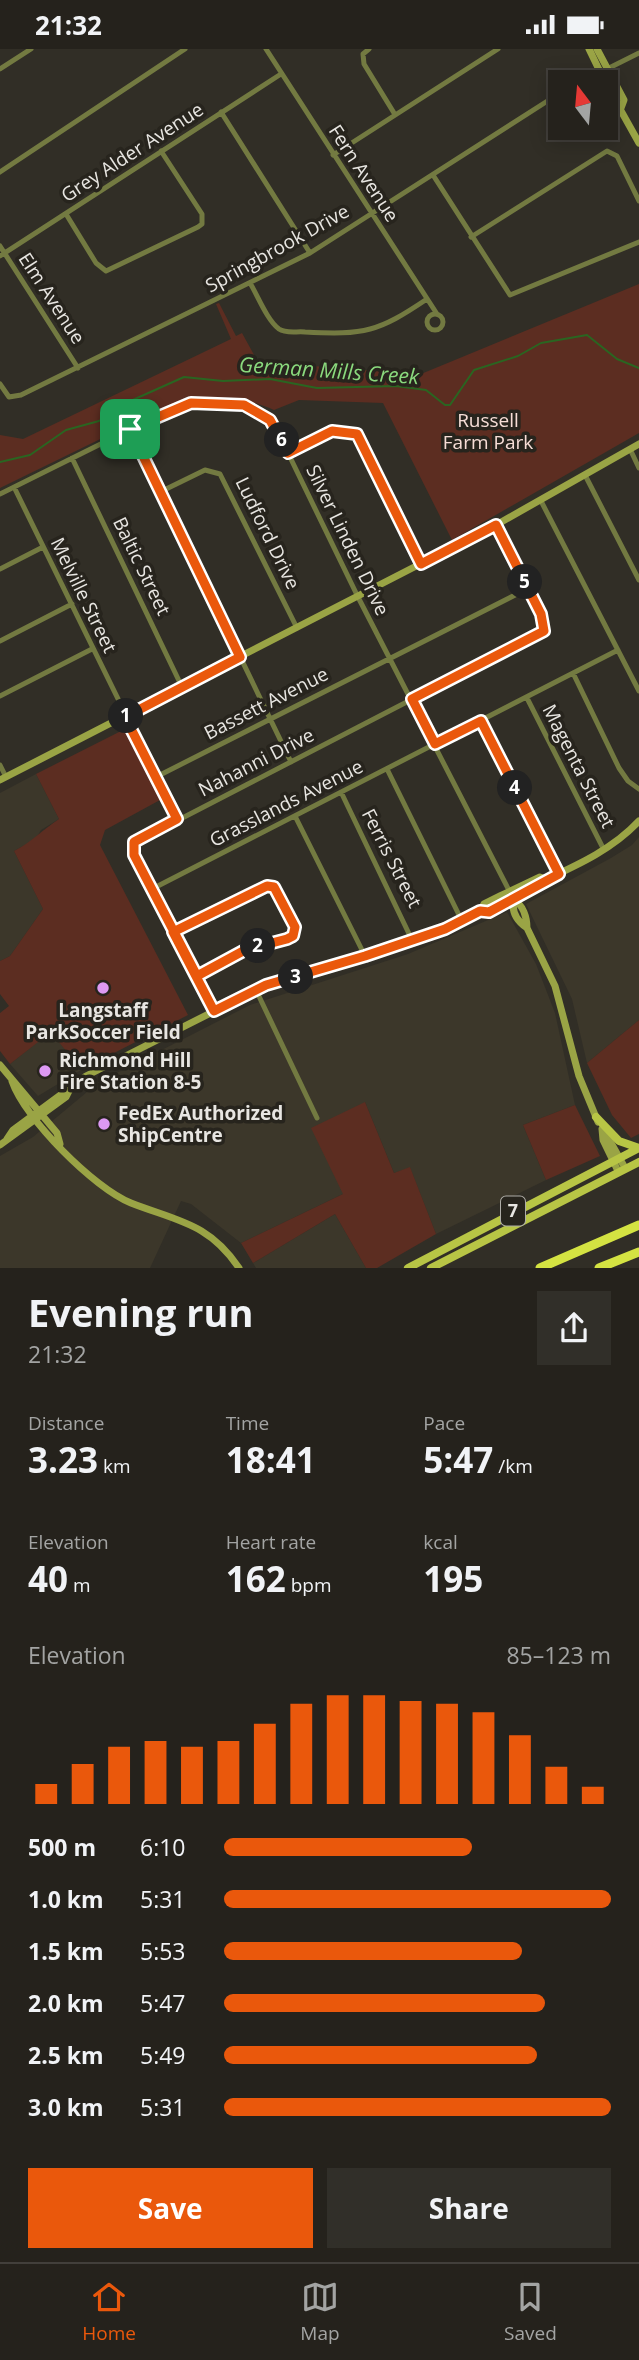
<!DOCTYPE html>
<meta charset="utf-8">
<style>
body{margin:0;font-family:"Open Sans",sans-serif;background:#312f29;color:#f1f3f6;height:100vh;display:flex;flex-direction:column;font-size:26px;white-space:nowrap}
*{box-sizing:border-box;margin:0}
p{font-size:23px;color:#a3a4a3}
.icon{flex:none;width:38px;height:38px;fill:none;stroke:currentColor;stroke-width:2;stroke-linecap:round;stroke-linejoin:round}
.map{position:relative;height:1219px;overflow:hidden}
.sheet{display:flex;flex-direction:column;background:#25221c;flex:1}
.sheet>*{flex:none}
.needle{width:46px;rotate:344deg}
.tools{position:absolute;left:548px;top:21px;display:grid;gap:14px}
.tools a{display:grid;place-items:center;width:70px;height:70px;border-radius:0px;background:#25221c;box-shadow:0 4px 18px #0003,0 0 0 2px #423f3b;font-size:35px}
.pin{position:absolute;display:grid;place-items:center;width:60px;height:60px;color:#fff;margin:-30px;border-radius:14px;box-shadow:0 4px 10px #0006}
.km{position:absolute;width:35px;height:35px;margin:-18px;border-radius:50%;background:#222;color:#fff;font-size:19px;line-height:35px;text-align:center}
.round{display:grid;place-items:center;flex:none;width:74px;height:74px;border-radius:0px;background:#312f29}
.headline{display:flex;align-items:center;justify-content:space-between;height:119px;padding:0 28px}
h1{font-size:38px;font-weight:700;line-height:52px}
.stats{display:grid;grid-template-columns:repeat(3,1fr);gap:10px;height:119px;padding:7px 28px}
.stats div{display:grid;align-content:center}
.stats b{font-size:35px;font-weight:700}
.stats small{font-size:19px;font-weight:400}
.stats p{font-size:19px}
.chart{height:196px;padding:14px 28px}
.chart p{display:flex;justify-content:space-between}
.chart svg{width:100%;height:126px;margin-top:7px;stroke:#ea580c;stroke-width:6}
.action{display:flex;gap:14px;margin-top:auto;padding:14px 28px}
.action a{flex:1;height:80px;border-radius:0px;background:#ea580c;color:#fff;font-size:28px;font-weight:700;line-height:80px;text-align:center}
.action a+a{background:#312f29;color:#f1f3f6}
ul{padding:0 28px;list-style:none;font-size:23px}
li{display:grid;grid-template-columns:112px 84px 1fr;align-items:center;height:52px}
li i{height:18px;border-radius:9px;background:#ea580c}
.status{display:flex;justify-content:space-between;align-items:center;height:49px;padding:0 35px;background:#25221c;direction:ltr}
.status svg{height:19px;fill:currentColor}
.tab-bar{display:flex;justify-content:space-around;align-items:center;height:98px;border-top:2px solid #423f3b;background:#25221c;font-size:19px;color:#a3a4a3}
.tab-bar a{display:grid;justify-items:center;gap:4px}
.tab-bar .current{color:#ea580c}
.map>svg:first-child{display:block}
.built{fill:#3c372a}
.green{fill:#5c2d21}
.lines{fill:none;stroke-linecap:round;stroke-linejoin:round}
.stream{stroke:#2a6521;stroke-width:2}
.street{stroke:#737a41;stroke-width:5}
.secondary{stroke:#9aa445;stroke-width:7}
.primary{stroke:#b8c545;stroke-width:8}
.highway{stroke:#d4e342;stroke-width:9}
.route-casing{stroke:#fff;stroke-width:14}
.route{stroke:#ea580c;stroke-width:9}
.poi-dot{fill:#dd99f3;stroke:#27241d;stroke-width:2.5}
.labels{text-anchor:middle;stroke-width:7;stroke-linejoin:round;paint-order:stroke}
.shield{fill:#27241d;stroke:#aeaca7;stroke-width:2}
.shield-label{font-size:18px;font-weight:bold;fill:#e8e6e2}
.street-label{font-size:19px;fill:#e8e6e2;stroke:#27241d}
.park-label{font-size:19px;fill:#f6ddd6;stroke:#27241d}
.poi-label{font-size:19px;font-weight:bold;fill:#e8e6e2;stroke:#27241d;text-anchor:start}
.water-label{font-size:21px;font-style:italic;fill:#8ad97d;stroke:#27241d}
</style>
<div class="status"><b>21:32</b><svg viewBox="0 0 49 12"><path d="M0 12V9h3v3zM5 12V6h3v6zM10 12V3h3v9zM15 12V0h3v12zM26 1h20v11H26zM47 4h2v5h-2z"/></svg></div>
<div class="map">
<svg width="639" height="1219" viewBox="0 0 639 1219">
<rect width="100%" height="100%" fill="#312e26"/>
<path class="built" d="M 36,725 L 59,770 L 41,781 L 35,791 L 14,802 L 43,860 L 10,907 L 0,912 L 0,744 Z
M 639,788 L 639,971 L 587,1014 L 572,950 L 526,855 L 611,809 L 632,796 Z
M 507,863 L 536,915 L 555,964 L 575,1056 L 523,1076 L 546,1131 L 436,1185 L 410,1119 L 394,1124 L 365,1053 L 343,1145 L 241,1194 L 191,1155 L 181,1152 L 150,1219 L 0,1219 L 0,1107 L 33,1088 L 99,1033 L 250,956 L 408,905 Z
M 51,982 L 81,1021 L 38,1047 L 10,1015 Z
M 335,1165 L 366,1219 L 256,1219 L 253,1214 Z"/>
<path class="green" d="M 639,235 L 639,384 L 452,491 L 383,354 L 299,351 L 274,361 C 240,345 206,348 170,356 L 0,439 L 0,386 L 23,390 L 231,290 L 216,255 L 219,254 L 236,287 L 242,284 L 258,313 L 421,325 Z
M 125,680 L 160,751 L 105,781 L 100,796 L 188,966 L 81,1021 L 51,983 L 10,1015 L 0,1002 L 0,964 L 9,957 L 0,945 L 0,912 L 10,907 L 43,860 L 14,802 C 32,793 42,781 59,770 L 36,725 Z
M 639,971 L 639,1085 L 631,1089 L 612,1066 L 587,1014 Z
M 365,1053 L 394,1124 L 410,1118 L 436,1185 L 377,1219 L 366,1219 L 335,1165 L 253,1214 L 241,1194 L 343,1145 L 311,1079 Z
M 575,1056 L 600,1107 L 546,1131 L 523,1076 Z"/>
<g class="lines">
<path class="stream" d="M 0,413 L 30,406 L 66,381 L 99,372 L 126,354 L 184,328 L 223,332 L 270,330 L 317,339 L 396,337 L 426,341 L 445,356 L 450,356 L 474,321 L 518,307 L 541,294 L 587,286 L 617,310 L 639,319"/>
<path class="street" d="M 266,0 L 437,265
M 369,0 L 363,5 L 364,15 L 394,64
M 0,20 L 31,0
M 581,33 L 639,4
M 221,63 L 310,204
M 333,106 L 498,0
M 0,123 L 185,0
M 433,126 L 510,246 L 639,193
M 66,165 L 96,214 L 106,222 L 198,178 L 202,175 L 202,165 L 161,102
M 471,188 L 607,102 L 617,107 L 639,152
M 0,197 L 78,319
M 0,207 L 281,25
M 250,234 C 258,247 267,271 279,280 C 286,285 297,282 305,283 C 365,286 378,283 427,250
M427 273a8 8 0 1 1 16 0a8 8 0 1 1-16 0Z
M 0,335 L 9,348 L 21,346 L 310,204 L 560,44
M 130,380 L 291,713
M 630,400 L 639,419
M 288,404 L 332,382 L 357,385 L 421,515
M 72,409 L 182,638
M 585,426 L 639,531
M 14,438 L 177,770
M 160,443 L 205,421 L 220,425 L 297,579
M 0,445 L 153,369 L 191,354 L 244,356 L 265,366 L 288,404 L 358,548 L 514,851
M 541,452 L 639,642
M 0,520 L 43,498
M 0,592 L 72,555
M 573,624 L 619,719 L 628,732 L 639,740
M 0,647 L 92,600
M 527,649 L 604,801
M 481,672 L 559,825
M 0,716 L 6,728
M 387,720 L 462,872
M 156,728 L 527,540
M 341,743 L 412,891
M 295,767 L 365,907
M 152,840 L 618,601
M 173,883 L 263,838 L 271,837 L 278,844 L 295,878 L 293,887 L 245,901 L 197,927
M 256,941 L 317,1069
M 214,963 L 134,806 L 134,794 L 544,582 L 541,565 L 496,476"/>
<path class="secondary" d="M 589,0 L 605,33
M 597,0 L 624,51 L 621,59
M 606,35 L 639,94
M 0,731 L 496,476 L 639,395
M 514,851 C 523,856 527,868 527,879 L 555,937 L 579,1027 L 598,1073
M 514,851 C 511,863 517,872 527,879
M 480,862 L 489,863 L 543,836 L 547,830 C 580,815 614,799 639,772
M 0,1016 L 57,1084 L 60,1095
M 12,1032 C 25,1070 94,1139 131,1154 C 177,1172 209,1174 239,1219
M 602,1080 L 603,1091 L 618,1122
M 605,1083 L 625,1119
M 7,1090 L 13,1081 L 86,1027 L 266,936 L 322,921 L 445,880 L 480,862 L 484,855 L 500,847 L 540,828 L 547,830
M 0,1096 L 66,1048 L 71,1038"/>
<path class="primary" d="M 596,1068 L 619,1092 L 639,1099
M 408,1219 L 639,1099
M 431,1219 L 639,1113"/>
<path class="highway" d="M 540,1219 L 639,1176
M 599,1219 L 639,1203"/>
</g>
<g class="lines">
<g class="route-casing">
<path id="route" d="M 130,380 L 240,608 L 125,668 L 177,770 L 134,793 L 134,806 L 197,927 L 245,901 L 287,890 L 293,887 L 295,878 L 274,838 L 267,837 L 173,883 L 214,962 L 266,936 L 365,907 L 445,880 L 480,862 L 489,863 L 559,825 L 481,672 L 435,695 L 412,650 L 544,582 L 541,565 L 496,476 L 421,515 L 357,385 L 332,382 L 288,404 L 270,371 L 244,356 L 191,354 L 130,380"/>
</g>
<use href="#route" class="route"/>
</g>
<g class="poi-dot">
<circle cx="103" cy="939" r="7"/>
<circle cx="45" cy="1022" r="7"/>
<circle cx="104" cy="1075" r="7"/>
</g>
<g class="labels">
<rect class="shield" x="501" y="1147.5" width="24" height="29" rx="5"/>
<g class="shield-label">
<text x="513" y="1168">7</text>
</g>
<g class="street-label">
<text transform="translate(132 103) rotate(-33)" y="7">Grey Alder Avenue</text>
<text transform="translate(364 124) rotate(57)" y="7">Fern Avenue</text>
<text transform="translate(277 199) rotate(-29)" y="7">Springbrook Drive</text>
<text transform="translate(52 249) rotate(57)" y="7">Elm Avenue</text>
<text transform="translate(268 484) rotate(64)" y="7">Ludford Drive</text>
<text transform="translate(348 491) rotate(64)" y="7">Silver Linden Drive</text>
<text transform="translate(142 517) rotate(64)" y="7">Baltic Street</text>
<text transform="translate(84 546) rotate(64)" y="7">Melville Street</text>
<text transform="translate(266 654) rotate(-27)" y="7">Bassett Avenue</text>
<text transform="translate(256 713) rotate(-27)" y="7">Nahanni Drive</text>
<text transform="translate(579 717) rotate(63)" y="7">Magenta Street</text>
<text transform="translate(286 754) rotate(-27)" y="7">Grasslands Avenue</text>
<text transform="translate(392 809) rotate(63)" y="7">Ferris Street</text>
</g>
<g class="park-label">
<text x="488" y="378">Russell<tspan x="488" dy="22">Farm Park</tspan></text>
</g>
<g class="poi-label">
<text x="103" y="968" text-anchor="middle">Langstaff<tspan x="103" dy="22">ParkSoccer Field</tspan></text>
<text x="59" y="1018">Richmond Hill<tspan x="59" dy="22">Fire Station 8-5</tspan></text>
<text x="118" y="1071">FedEx Authorized<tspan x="118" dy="22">ShipCentre</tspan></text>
</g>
<g class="water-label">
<text transform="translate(329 322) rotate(4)" y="7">German Mills Creek</text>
</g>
</g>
</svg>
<div class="tools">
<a><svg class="needle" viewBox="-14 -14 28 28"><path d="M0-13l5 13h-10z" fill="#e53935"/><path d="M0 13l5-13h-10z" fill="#a3a4a3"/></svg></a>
</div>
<div class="pin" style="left:130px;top:380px;background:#1e9e55"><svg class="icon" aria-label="arrive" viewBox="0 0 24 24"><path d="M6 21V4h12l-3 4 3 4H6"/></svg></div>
<b class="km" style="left:126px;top:667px">1</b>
<b class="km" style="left:258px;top:897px">2</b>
<b class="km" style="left:296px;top:928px">3</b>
<b class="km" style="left:515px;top:739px">4</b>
<b class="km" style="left:525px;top:533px">5</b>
<b class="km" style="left:282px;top:391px">6</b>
</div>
<section class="sheet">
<div class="headline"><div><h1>Evening run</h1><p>21:32</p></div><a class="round"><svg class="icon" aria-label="share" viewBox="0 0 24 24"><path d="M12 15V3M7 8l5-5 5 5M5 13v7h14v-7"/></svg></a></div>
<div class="stats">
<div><p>Distance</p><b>3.23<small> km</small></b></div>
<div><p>Time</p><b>18:41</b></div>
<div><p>Pace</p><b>5:47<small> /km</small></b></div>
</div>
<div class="stats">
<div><p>Elevation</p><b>40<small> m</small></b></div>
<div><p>Heart rate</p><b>162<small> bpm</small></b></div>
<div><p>kcal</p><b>195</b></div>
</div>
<div class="chart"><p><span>Elevation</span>85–123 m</p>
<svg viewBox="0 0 160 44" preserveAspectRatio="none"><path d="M5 44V37M15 44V30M25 44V24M35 44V22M45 44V24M55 44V22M65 44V16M75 44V9M85 44V6M95 44V6M105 44V8M115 44V9M125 44V12M135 44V20M145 44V31M155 44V38"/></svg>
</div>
<ul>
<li><b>500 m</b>6:10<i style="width:64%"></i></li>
<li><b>1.0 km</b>5:31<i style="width:100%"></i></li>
<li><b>1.5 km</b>5:53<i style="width:77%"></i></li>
<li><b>2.0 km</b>5:47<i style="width:83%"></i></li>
<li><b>2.5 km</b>5:49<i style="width:81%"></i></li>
<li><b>3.0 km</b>5:31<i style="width:100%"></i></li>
</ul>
<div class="action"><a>Save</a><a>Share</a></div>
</section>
<nav class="tab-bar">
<a class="current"><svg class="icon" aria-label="home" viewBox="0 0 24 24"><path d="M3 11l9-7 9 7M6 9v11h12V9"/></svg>Home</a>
<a><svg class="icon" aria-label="map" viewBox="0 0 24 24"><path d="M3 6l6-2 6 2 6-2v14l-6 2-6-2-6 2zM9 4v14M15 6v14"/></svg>Map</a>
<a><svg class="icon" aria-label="saved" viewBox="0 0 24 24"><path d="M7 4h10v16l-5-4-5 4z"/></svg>Saved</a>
</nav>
